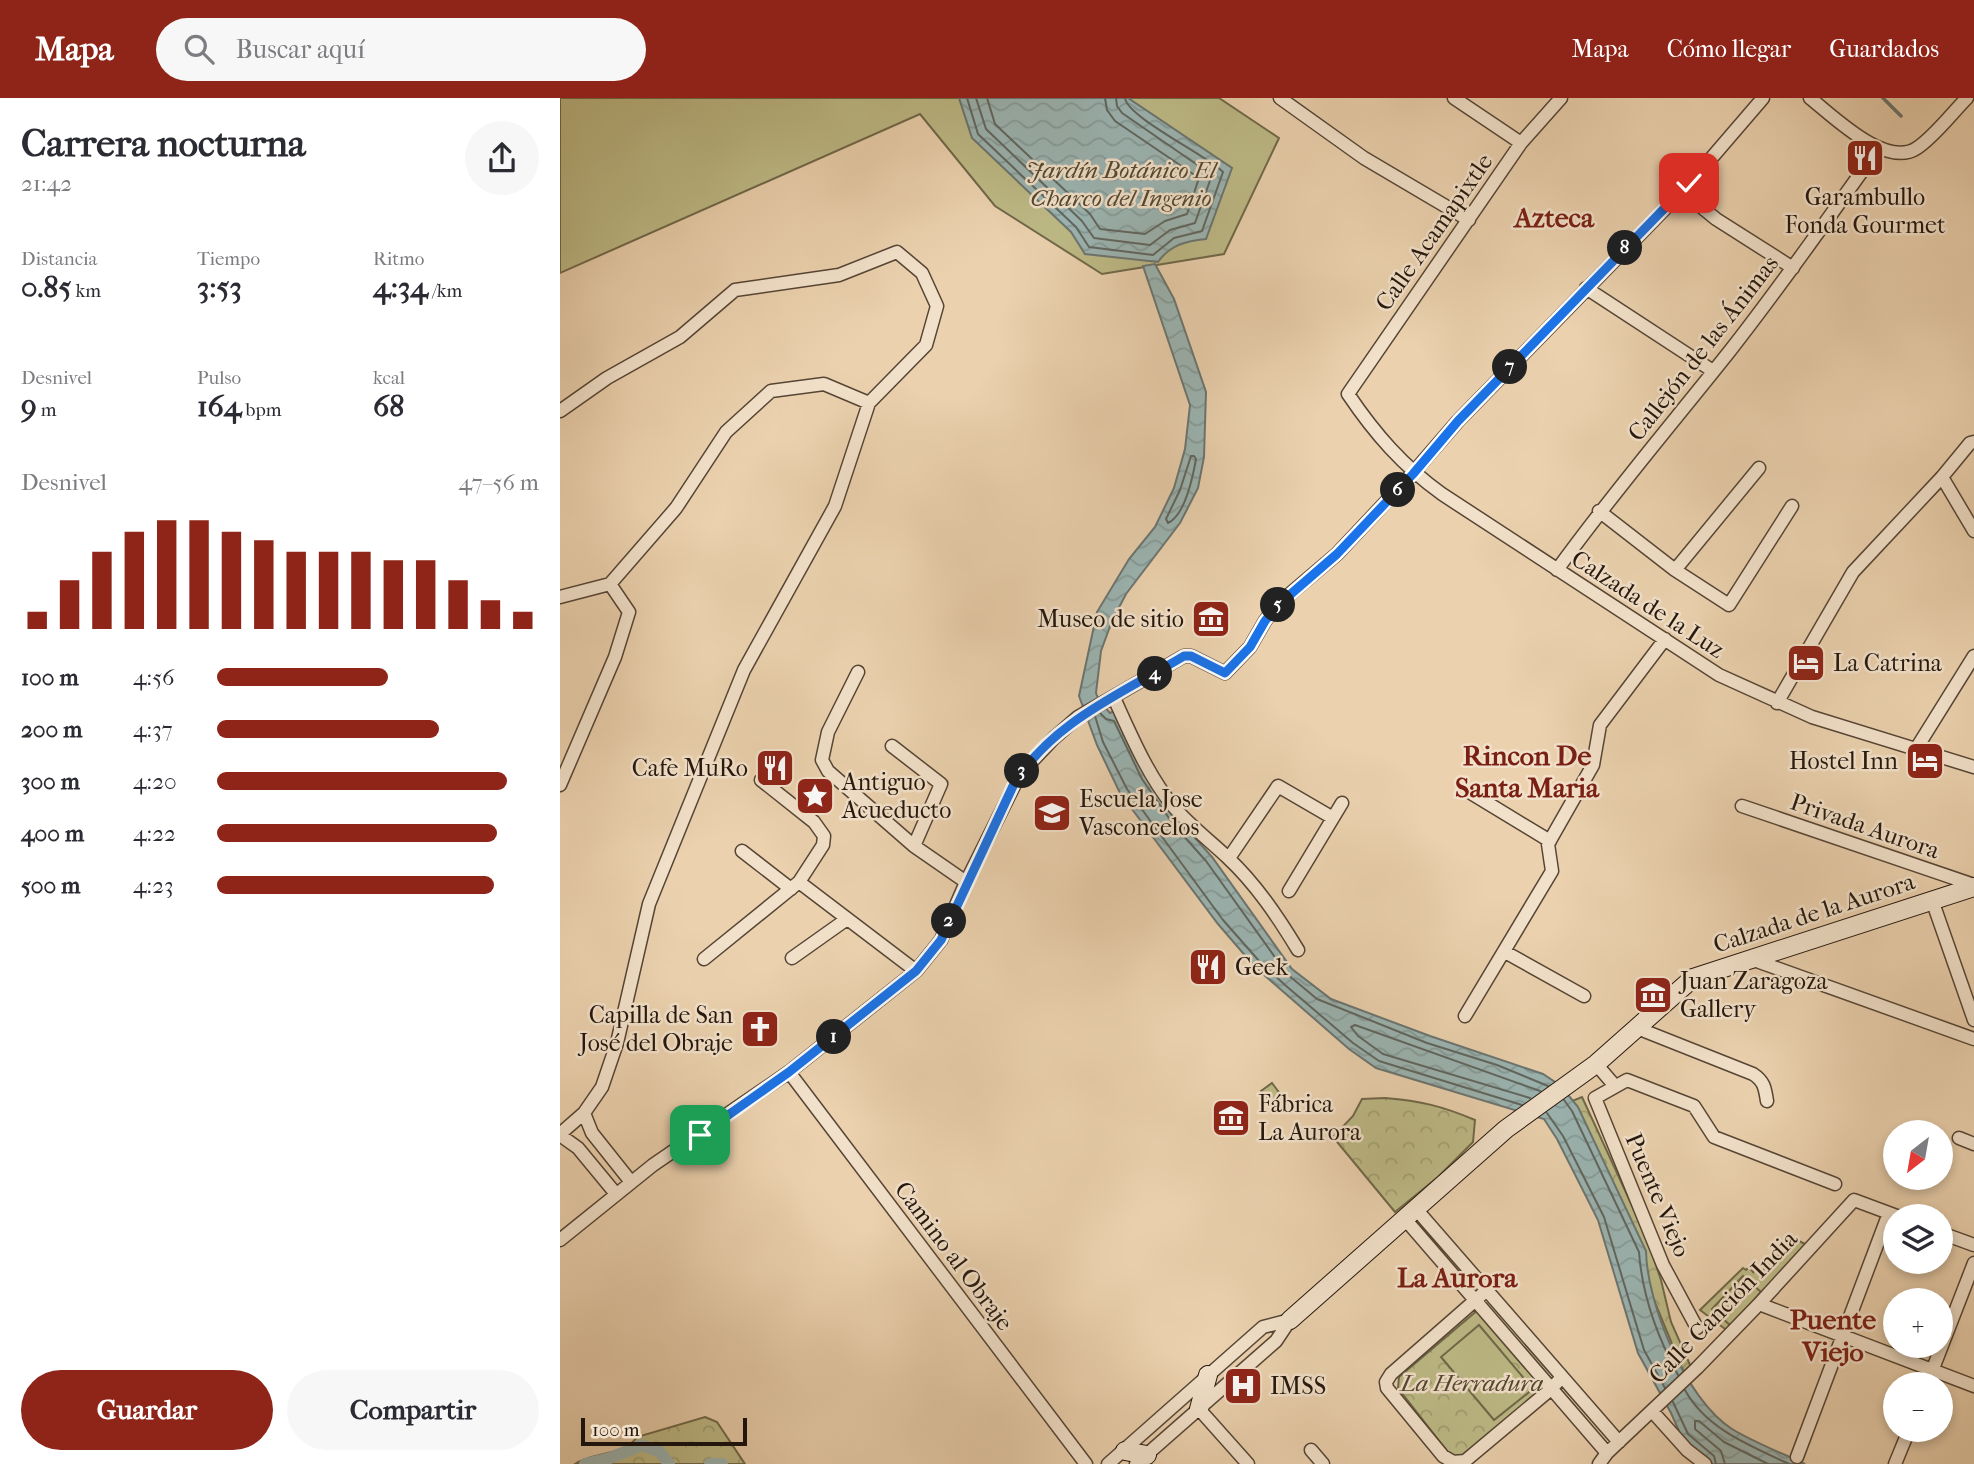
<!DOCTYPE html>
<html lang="es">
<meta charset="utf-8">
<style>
body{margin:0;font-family:"IM FELL French Canon",serif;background:#f7f7f7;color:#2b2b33;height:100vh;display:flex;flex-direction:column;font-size:26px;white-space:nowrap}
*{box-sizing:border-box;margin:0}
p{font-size:23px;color:#7c7c81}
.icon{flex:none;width:38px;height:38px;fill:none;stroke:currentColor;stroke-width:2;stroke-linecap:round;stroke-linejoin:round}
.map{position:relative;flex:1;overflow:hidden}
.panel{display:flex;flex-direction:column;background:#fff;width:560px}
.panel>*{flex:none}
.needle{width:46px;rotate:211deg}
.buttons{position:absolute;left:1323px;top:1022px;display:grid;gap:14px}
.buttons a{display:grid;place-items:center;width:70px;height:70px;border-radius:50%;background:#fff;box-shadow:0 4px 10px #0003;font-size:35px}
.scale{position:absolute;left:21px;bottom:18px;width:166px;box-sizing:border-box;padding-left:7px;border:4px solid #24160d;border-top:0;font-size:19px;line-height:24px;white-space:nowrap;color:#24160d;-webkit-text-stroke:5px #f2e1ca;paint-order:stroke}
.pin{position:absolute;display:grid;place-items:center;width:60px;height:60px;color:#fff;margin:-30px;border-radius:14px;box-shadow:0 4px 10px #0006}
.km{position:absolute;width:35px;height:35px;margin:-18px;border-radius:50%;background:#222;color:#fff;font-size:19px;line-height:35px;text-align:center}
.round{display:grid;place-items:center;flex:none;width:74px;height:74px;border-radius:37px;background:#f7f7f7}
.headline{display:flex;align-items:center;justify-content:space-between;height:119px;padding:0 21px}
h1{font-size:38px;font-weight:700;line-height:52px}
.metrics{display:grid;grid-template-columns:repeat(3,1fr);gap:10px;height:119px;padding:7px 21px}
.metrics div{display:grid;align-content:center}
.metrics b{font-size:30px;font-weight:700}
.metrics small{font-size:19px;font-weight:400}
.metrics p{font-size:19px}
.chart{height:196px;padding:14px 21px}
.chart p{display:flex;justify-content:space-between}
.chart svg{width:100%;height:126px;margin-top:7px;stroke:#8f2418;stroke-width:6}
.button{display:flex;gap:14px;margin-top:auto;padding:14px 21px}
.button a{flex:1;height:80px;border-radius:42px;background:#8f2418;color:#fff;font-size:28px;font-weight:700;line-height:80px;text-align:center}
.button a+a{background:#f7f7f7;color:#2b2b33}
ul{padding:0 21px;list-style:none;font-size:23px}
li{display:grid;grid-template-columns:112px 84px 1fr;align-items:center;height:52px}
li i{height:18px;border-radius:9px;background:#8f2418}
header{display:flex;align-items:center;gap:42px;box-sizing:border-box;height:98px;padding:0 35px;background:#8f2418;color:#fff}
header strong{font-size:33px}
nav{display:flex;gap:38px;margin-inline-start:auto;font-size:24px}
.search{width:490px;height:63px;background:#f7f7f7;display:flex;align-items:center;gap:18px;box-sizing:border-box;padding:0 24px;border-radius:38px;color:#7c7c81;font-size:26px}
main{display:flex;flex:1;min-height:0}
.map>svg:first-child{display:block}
.park{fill:url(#park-crowns);stroke:#70684a;stroke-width:2}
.garden{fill:#bdba86;stroke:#70684a;stroke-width:2}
.water{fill:url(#water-waves);stroke:#6b7571;stroke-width:2}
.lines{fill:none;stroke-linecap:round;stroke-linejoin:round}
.shore{stroke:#606660;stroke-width:2}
.stream{stroke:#6b7571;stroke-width:3.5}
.canal{stroke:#9bb5b3;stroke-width:12}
.street-casing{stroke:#564535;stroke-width:15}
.secondary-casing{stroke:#24160d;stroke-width:20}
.street{stroke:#f2e1ca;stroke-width:12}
.secondary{stroke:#f2e1ca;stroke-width:18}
.route-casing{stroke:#fff;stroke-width:14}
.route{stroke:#1a73e8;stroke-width:9}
.labels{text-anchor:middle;stroke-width:5;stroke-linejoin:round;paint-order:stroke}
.park-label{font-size:24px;font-style:italic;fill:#524731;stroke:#f2e1ca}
.poi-label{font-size:24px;fill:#24160d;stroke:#f2e1ca;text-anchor:start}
.street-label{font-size:24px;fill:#24160d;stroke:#f2e1ca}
.quarter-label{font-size:28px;font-weight:bold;fill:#7a1f14;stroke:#f2e1ca}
</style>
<header>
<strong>Mapa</strong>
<div class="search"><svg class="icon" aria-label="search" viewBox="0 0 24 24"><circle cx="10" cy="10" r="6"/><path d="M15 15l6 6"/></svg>Buscar aquí</div>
<nav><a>Mapa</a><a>Cómo llegar</a><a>Guardados</a></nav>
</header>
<main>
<section class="panel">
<div class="headline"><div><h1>Carrera nocturna</h1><p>21:42</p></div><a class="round"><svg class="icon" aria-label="share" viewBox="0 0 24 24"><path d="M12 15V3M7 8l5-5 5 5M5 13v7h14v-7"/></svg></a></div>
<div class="metrics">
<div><p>Distancia</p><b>0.85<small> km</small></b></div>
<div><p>Tiempo</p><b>3:53</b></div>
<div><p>Ritmo</p><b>4:34<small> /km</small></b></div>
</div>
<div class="metrics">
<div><p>Desnivel</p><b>9<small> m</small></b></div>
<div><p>Pulso</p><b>164<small> bpm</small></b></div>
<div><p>kcal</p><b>68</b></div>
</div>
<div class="chart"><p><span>Desnivel</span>47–56 m</p>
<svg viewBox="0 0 160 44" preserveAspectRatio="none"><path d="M5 44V38M15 44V27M25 44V17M35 44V10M45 44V6M55 44V6M65 44V10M75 44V13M85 44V17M95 44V17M105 44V17M115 44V20M125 44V20M135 44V27M145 44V34M155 44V38"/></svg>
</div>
<ul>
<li><b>100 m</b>4:56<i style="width:53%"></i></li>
<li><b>200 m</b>4:37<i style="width:69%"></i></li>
<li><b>300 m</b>4:20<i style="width:90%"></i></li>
<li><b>400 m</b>4:22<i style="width:87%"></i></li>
<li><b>500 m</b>4:23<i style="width:86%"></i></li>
</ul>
<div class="button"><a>Guardar</a><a>Compartir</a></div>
</section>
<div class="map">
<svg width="1414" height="1366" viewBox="0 0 1414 1366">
<defs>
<pattern id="park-crowns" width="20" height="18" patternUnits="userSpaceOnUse" patternTransform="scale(1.75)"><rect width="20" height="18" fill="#bdba86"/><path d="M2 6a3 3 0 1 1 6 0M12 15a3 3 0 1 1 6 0" fill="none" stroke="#a29f72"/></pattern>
<pattern id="water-waves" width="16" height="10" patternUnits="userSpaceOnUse" patternTransform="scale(1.75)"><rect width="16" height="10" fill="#9bb5b3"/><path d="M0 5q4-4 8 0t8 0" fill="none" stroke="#859b99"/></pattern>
</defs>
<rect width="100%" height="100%" fill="#ebd1ae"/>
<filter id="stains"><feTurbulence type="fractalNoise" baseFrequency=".00286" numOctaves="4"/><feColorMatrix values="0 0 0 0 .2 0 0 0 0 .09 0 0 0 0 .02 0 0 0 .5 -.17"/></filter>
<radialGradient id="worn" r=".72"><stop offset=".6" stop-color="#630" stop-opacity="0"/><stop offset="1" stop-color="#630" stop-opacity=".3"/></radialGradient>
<path class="park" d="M 712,985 L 727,1005 L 716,1014 L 701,993 Z
M 1022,999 L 1087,1140 L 1101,1182 L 1111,1224 L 1131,1269 L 1124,1275 L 1012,1003 Z
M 825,1000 C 861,1003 882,1008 915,1022 L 913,1044 L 878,1079 L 835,1114 L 773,1039 L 793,1018 L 802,1001 Z
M 1237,1142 L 1245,1146 L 1246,1152 L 1169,1234 L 1140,1212 L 1183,1170 L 1186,1172 L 1189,1169 L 1193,1174 L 1196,1171 L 1200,1175 L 1223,1153 L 1229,1154 Z
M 919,1211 L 985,1291 L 902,1358 L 891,1358 L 838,1290 L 839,1279 Z
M 145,1319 L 157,1324 L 185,1366 L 15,1366 C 32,1354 64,1358 77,1339 Z"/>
<path class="garden" d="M 0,0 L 659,0 L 719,40 L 664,156 L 542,176 L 435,108 L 360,16 L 0,175 Z
M 1183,1178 L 1201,1194 L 1171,1228 L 1152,1211 Z
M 919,1227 L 973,1291 L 934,1322 L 881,1259 Z"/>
<path class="water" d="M 399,0 L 568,0 L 672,70 L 646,141 C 626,143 610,147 598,164 L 525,156 L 511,134 L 412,40 Z
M 595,166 L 614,201 L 646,294 L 644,359 L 638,390 L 620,425 L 566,496 L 552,523 L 541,553 L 536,595 L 539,603 L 550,615 L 556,612 L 619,722 L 652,759 L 732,871 L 771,901 L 870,938 L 983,976 L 1001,988 L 1018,1009 L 1086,1153 C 1087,1206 1126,1302 1172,1331 C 1195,1345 1222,1355 1245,1366 L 1153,1366 L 1122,1340 L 1111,1315 L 1078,1255 L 1038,1122 L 997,1041 L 984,1021 L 816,970 L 789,951 L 695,869 L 658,826 L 560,695 L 537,647 L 519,598 L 537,514 L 569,461 L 595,429 L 614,390 L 625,351 L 630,307 L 583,168 Z"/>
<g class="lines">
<path class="shore" d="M 407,0 L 418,36 L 516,129 L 529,149 L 593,157 L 614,140 L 642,133 L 663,74 C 646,57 567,19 565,0
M 416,0 L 426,31 L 522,123 L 534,140 L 590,147 L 610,132 L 635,125 L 652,77 L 562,15 L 557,8 L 556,0
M 427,0 L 435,26 L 530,116 L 540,131 L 585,136 L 605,123 L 627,116 L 639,80 L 555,23 L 547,12 L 545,0
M 631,358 L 634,358 L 636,361 C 633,378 625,417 608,425 L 606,421 L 620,392 Z
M 540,615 L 546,621 L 554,623 L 582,681 L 613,726 L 646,763 L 727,876 L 757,901 L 867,945 L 937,967 L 988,988
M 535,618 L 543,644 L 567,691 L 663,822 L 700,864 L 725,887 L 793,945 L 819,963 L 962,1007
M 970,1000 L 823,956 L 798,938 L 791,929 L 795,927 L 980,993
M 1004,1002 L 1012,1013 L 1079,1154 C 1082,1196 1098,1240 1118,1277
M 987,1015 L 1003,1038 L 1044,1119 L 1084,1252 L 1105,1290
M 1125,1292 C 1146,1331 1191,1348 1229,1366
M 1113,1304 L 1128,1336 L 1154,1358 L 1156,1366
M 1165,1366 L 1161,1353 L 1135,1331 L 1135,1323 L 1139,1323 L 1164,1344 L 1208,1366"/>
<path class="stream" d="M 1323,0 L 1341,18"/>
<path class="canal" d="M 25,1366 L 50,1360 L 82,1347 L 100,1354 L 109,1366
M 150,1366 L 162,1366"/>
<g class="street-casing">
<path id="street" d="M 720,0 L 804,60 L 909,122
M 894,0 L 961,45
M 1001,0 L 961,45 L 788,296 C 815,336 843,368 882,396 L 1159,577 L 1252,619 L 1414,669
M 1250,0 C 1273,18 1326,71 1357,50 C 1374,39 1392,15 1407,0
M 1122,93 L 1156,121 L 1233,170
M 1026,190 L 1153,273
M 0,313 L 47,280 L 120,239 L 175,192 L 279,177 L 337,154 L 362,175 L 377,208 L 366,247 L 309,305 L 275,408 L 184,572 L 89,806 L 57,945 L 42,989 L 24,1015 L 0,1036
M 1382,379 L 1414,433
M 1039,413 L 1115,472 L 1169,507 L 1232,408
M 997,472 C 1051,397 1111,327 1169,254 C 1221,188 1269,119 1318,51
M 1115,472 L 1199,370
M 0,499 L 50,486 L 116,410 L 166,334 L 211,293 L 264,286 L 309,305
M 298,574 L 268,634 L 262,662 L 268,673 L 354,748 L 406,784
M 554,600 C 571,637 587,676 613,708 C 629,727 649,742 667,759 C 696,786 718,819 738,852
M 1217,605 L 1293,474 L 1382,379 L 1410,345 L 1414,344
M 332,648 L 381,686 L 354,748
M 1356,651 L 1414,558
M 0,687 L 55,559 L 69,514 L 50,486
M 911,695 L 990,743
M 1182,708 L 1414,787
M 182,753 L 231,791
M 669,760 L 718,688 L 773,720
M 239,784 L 356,873
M 729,793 L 782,705
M 1372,802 L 1414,922
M 945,854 L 1024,898
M 232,860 L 287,821
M 144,861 L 239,784 L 263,747 L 264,738 L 254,724 L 201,682
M 1191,861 L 1414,941
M 905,918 L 992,773 L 988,746 L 1033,667 L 1040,627 L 1105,541
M 1077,930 L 1193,976 C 1204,983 1205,990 1207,1003
M 1036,966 L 1055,988
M 229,974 L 526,1366
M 24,1015 L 32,1035 L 71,1084
M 0,1037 L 18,1050 L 56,1096
M 1399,1040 L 1414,1046
M 856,1111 L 1059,1344
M 845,1121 L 1047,1355
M 1381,1135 L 1414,1147
M 0,1142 L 93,1067 L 229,974 L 356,873 L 381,842 L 406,784 L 460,676 L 494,640 L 518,619 L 624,558 L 631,558 L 665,575 L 690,549 L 705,523 L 717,507 L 777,456 L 853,375 L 898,323 L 1130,85 L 1203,0
M 927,1192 L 831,1276 L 826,1284 L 827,1290 L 883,1358 L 893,1364 L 905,1363 L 991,1291 L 1002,1279
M 1199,1206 L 1414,1288
M 1137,1230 L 1103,1167 L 1035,1000 L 1067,982 L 1134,1008 L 1154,1039 L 1275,1086
M 1367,1286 L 1414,1165
M 639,1311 L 688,1366
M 1092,1313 L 1127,1352 L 1145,1366
M 751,1352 L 763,1366
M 1237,1359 L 1329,1115
M 548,1366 L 703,1229 L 730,1222
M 576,1366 L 716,1243 L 730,1222
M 1039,1366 L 1047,1355 L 1137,1270 L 1199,1206 L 1294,1102 L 1337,1118
M 1335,1366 L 1349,1332"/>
</g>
<g class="secondary-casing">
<path id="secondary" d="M 730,1222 L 946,1031 L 1036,966 L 1133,880 L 1414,789
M 639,1311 L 648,1277
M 565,1353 L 587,1357"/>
</g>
<use href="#street" class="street"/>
<use href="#secondary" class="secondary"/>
</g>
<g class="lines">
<g class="route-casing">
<path id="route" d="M 140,1037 L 229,974 L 356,873 L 381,842 L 453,688 C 491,624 563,595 624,558 L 631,558 L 665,575 L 690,549 L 705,523 L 717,508 L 777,456 L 853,376 L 898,323 L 1129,85"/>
</g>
<use href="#route" class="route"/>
</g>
<defs>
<g id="restaurant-square" transform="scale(2.0125)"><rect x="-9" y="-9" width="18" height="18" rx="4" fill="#8f2418" stroke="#f2e1ca"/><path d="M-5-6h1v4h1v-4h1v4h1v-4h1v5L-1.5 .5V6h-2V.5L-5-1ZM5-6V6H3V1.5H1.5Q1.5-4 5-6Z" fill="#fff"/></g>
<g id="museum-square" transform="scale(2.0125)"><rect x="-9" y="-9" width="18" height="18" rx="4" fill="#8f2418" stroke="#f2e1ca"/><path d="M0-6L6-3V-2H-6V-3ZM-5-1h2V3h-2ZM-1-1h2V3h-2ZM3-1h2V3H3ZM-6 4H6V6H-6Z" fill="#fff"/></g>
<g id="hotel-square" transform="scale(2.0125)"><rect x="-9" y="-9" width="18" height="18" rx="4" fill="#8f2418" stroke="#f2e1ca"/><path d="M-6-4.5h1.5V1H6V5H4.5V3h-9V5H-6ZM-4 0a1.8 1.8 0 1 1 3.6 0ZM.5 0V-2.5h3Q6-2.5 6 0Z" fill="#fff"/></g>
<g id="sight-square" transform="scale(2.0125)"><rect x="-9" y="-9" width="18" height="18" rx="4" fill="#8f2418" stroke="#f2e1ca"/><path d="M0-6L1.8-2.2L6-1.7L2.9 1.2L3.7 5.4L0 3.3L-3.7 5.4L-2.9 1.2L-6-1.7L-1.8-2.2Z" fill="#fff"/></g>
<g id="school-square" transform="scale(2.0125)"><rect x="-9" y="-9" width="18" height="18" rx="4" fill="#8f2418" stroke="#f2e1ca"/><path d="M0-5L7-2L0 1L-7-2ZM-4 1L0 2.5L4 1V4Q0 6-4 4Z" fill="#fff"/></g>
<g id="church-square" transform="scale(2.0125)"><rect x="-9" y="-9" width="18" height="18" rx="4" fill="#8f2418" stroke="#f2e1ca"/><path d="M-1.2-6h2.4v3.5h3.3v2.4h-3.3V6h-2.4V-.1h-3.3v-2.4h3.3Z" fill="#fff"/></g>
<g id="hospital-square" transform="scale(2.0125)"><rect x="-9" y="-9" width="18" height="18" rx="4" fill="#8f2418" stroke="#f2e1ca"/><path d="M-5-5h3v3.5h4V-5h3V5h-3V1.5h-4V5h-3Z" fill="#fff"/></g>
</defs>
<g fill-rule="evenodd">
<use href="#restaurant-square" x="1305" y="60"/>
<use href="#museum-square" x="651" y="521"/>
<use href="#hotel-square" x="1246" y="565"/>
<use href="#hotel-square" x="1365" y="663"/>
<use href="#restaurant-square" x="215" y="670"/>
<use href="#sight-square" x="255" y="698"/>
<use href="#school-square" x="492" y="715"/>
<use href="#restaurant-square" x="648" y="869"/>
<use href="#museum-square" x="1093" y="897"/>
<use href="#church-square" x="200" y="931"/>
<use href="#museum-square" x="671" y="1020"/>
<use href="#hospital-square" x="683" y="1288"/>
</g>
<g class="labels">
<g class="park-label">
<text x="561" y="80">Jardín Botánico El<tspan x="561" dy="28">Charco del Ingenio</tspan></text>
<text x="912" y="1293">La Herradura</text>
</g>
<g class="poi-label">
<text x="1305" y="107" text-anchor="middle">Garambullo<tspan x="1305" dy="28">Fonda Gourmet</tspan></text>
<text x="624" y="529" text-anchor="end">Museo de sitio</text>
<text x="1273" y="573">La Catrina</text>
<text x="1338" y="671" text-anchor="end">Hostel Inn</text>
<text x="188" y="678" text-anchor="end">Cafe MuRo</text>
<text x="282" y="692">Antiguo<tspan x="282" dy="28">Acueducto</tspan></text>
<text x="519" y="709">Escuela Jose<tspan x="519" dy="28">Vasconcelos</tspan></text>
<text x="675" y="877">Geek</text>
<text x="1120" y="891">Juan Zaragoza<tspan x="1120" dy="28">Gallery</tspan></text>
<text x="173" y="925" text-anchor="end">Capilla de San<tspan x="173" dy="28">José del Obraje</tspan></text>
<text x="698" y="1014">Fábrica<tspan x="698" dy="28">La Aurora</tspan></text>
<text x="710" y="1296">IMSS</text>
</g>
<g class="street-label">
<text transform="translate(874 134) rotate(-55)" y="8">Calle Acamapixtle</text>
<text transform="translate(1143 250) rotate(-52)" y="8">Callejón de las Ánimas</text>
<text transform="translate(1088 506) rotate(33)" y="8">Calzada de la Luz</text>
<text transform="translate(1305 728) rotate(19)" y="8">Privada Aurora</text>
<text transform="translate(1254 815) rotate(-18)" y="8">Calzada de la Aurora</text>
<text transform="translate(1098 1097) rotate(67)" y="8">Puente Viejo</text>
<text transform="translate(394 1158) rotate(53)" y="8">Camino al Obraje</text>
<text transform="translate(1163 1209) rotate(-46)" y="8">Calle Canción India</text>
</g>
<g class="quarter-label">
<text x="994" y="129">Azteca</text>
<text x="967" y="667">Rincon De<tspan x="967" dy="32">Santa Maria</tspan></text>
<text x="897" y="1189">La Aurora</text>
<text x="1273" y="1231">Puente<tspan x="1273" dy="32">Viejo</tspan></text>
</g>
</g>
<rect width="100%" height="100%" filter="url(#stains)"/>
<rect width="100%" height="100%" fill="url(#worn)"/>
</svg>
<div class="buttons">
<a><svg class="needle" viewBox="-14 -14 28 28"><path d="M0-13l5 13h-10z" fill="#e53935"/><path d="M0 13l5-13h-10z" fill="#7c7c81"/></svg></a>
<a><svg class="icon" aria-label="layers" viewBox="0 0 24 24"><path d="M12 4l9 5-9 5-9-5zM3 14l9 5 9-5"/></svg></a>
<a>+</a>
<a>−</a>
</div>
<div class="scale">100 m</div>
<div class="pin" style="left:140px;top:1037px;background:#1e9e55"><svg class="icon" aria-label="arrive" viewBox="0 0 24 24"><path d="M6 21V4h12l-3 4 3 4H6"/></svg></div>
<div class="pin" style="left:1129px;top:85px;background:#d93025"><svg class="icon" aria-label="check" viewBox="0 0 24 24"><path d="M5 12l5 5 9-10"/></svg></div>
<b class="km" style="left:274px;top:939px">1</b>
<b class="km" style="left:389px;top:823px">2</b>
<b class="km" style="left:462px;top:673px">3</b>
<b class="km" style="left:595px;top:576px">4</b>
<b class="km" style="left:718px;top:507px">5</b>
<b class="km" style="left:838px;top:392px">6</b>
<b class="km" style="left:950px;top:269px">7</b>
<b class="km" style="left:1065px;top:150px">8</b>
</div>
</main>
